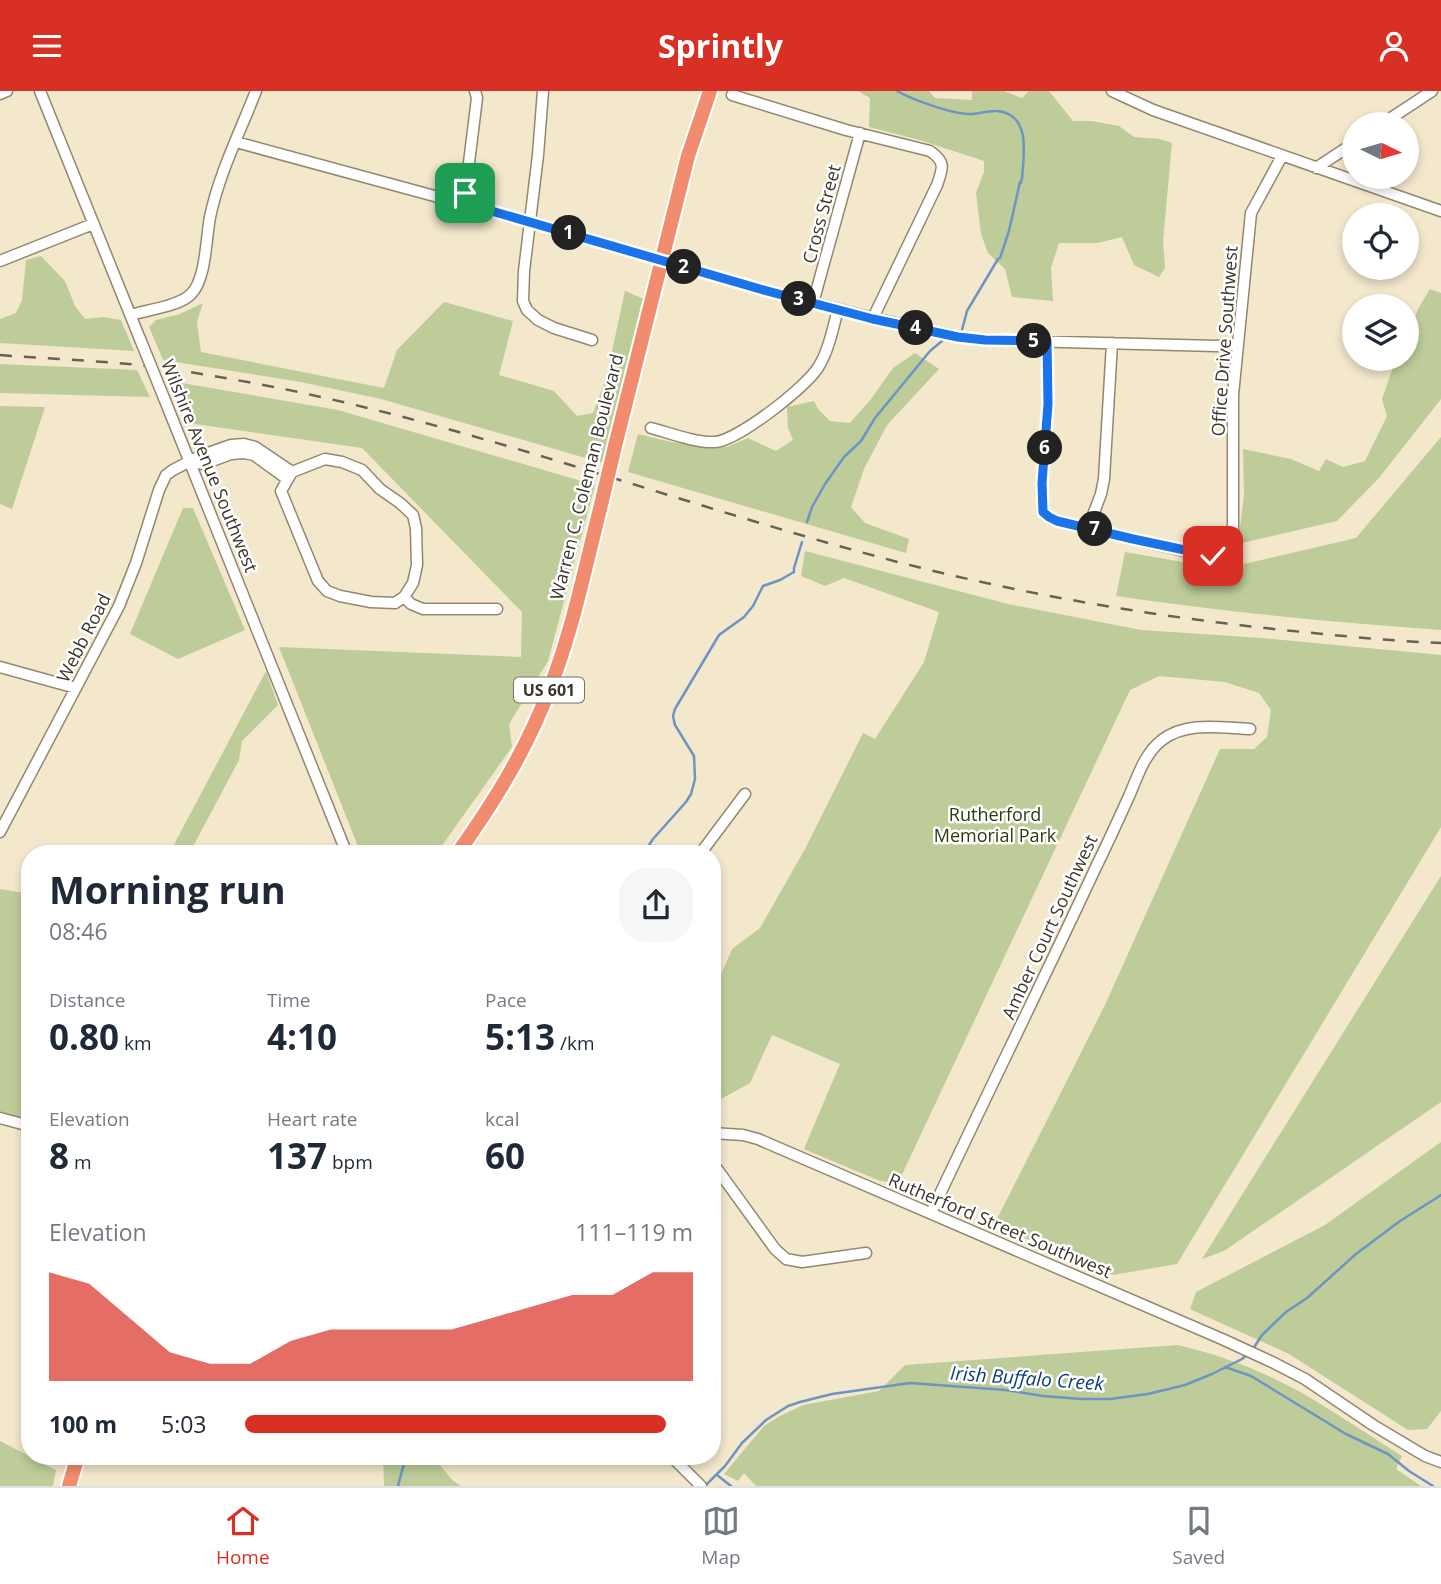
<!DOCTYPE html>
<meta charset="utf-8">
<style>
body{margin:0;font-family:"Open Sans",sans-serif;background:#f6f6f7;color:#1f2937;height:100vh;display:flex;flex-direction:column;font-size:26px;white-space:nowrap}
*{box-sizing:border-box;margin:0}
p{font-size:23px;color:#747a83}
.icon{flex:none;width:38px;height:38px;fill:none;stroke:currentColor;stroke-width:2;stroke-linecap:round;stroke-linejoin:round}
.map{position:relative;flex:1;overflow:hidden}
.side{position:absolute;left:21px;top:754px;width:700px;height:620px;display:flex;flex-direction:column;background:#fff;border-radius:28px;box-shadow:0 4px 10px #0003}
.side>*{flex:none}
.needle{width:46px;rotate:95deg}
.fabs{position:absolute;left:1342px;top:21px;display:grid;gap:14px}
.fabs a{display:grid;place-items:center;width:77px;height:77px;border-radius:50%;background:#fff;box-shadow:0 4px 10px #0003;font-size:35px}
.pin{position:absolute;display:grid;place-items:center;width:60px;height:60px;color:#fff;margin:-30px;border-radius:14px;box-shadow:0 4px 10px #0006}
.km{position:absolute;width:35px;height:35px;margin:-18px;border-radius:50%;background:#222;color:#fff;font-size:19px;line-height:35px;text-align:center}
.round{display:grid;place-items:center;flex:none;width:74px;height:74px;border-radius:28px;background:#f6f6f7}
.head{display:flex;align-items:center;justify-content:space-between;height:119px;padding:0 28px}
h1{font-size:38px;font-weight:700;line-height:52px}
.figures{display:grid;grid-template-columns:repeat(3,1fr);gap:10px;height:119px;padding:7px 28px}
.figures div{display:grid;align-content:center}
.figures b{font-size:35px;font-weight:700}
.figures small{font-size:19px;font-weight:400}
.figures p{font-size:19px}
.chart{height:196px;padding:14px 28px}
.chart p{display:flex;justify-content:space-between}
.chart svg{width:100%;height:126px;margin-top:7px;fill:#d93025;opacity:.7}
ul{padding:0 28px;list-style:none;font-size:23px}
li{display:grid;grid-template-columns:112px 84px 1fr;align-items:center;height:52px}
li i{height:18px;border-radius:9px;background:#d93025}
header{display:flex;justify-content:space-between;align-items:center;height:91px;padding:0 28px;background:#d93025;color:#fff;font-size:32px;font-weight:700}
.dock{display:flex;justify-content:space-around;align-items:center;height:98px;border-top:2px solid #e0e1e3;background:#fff;font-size:19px;color:#747a83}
.dock a{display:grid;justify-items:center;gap:4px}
.dock .on{color:#d93025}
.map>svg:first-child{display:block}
.green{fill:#becc99}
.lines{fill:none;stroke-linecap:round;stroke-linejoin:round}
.stream{stroke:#6e94c3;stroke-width:2.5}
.minor-casing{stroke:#93886f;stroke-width:13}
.highway-casing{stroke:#fff;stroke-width:18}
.minor{stroke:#fff;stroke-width:10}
.highway{stroke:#f18c6e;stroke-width:14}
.rail{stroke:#686253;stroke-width:2.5;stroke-dasharray:12 12;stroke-linecap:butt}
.minor-bridge-casing{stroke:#93886f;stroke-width:13;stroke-linecap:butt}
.highway-bridge-casing{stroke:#fff;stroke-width:18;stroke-linecap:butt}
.minor-bridge{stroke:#fff;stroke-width:10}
.highway-bridge{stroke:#f18c6e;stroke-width:14}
.route-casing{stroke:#fff;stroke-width:14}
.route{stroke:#1a73e8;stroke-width:9}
.labels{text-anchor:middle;stroke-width:5;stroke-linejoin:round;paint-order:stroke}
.shield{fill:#fff;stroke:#76726b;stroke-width:2}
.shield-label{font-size:16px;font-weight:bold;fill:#3b362c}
.street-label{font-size:18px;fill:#3b362c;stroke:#fff}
.park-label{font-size:18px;fill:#303a0c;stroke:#fff}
.water-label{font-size:19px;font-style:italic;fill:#093e79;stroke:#fff}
</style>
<header><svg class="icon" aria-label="menu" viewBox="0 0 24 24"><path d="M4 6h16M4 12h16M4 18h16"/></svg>Sprintly<svg class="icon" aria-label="person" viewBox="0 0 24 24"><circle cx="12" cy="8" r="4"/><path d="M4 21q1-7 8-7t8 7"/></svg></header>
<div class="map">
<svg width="1441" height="1395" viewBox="0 0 1441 1395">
<rect width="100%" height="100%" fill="#f3e7cc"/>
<path class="green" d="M 858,0 L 929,0 L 935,7 L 972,9 L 972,0 L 1004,0 L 1022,7 L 1029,0 L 1049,0 L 1073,30 L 1092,30 L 1119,35 L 1134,46 L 1159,48 L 1172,52 L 1163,150 L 1165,177 L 1159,186 L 1134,174 L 1122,146 L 1098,152 L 1059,152 L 1051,177 L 1053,210 L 1012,206 L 1005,178 L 988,162 L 981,143 L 976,102 L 984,81 L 984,70 L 923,50 L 869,36 L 870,7 Z
M 41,165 L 65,190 L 75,215 L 85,228 L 103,226 L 121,229 L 134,260 L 0,252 L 0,228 L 16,222 L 22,209 L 26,169 Z
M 1430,198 L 1441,202 L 1441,308 L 1379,387 L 1337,430 L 1238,453 L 1244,404 L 1243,358 L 1291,368 L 1319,380 L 1326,368 L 1343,376 L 1365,370 L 1387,325 L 1382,308 L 1396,268 L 1407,268 L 1407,246 L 1418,218 Z
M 625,200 L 644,208 L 603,372 L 381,308 L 301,291 L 163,269 L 149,236 L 156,229 L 180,223 L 203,212 L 197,231 L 201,261 L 384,297 L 397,259 L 444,211 L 513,230 L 499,284 L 554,300 L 577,325 L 593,322 L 606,288 Z
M 915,262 L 939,278 L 887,334 L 864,378 L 851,416 L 865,432 L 909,448 L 906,462 L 628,381 L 638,343 L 671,351 L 727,356 L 748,347 L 776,360 L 793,349 L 788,337 L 787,316 L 814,310 L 818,318 L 830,330 L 850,332 L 871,308 L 893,277 Z
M 0,273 L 137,279 L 150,306 L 0,302 Z
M 176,291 L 338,319 L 595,394 L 548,570 L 509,633 L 512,656 L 436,763 L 361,763 L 279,556 L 521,566 L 522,521 L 362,357 L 188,332 Z
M 0,315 L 45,316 L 12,418 L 0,413 Z
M 1441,346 L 1441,539 C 1332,531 1224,521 1116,505 L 1125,461 L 1223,478 L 1356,447 Z
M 183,417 L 193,417 L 245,539 L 178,568 L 130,543 Z
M 805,460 L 1008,513 L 1141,539 L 1262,547 L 1441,564 L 1441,736 L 1177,1173 L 1113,1184 L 994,1134 L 1105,914 L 1220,658 L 1254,658 L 1267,646 L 1271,619 L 1259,602 L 1225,591 L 1159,585 L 1130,599 L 898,1092 L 880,1090 L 804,1058 L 840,973 L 772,944 L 750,992 L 712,1013 L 712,904 L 732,858 L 760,837 L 805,758 L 863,642 L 875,648 L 924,571 L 939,521 L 844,487 L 825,495 L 801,485 Z
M 266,580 L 278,614 L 242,650 L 239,669 L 189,763 L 169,763 Z
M 1441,785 L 1441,1011 L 1224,1160 L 1202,1168 Z
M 0,798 L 30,803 L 30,1030 L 0,1022 Z
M 1441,1051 L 1441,1320 L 1427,1338 L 1408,1339 L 1289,1263 L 1190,1218 L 1196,1201 L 1325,1134 Z
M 1178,1254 C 1225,1265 1273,1284 1314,1309 C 1344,1327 1372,1346 1402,1365 L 1396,1378 L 1421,1395 L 756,1395 L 744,1382 L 738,1390 L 724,1383 L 764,1335 L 780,1325 L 803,1314 L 879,1300 L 905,1274 Z
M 0,1350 L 56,1379 L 53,1395 L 0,1395 Z
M 383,1365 L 433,1365 L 452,1389 L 461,1395 L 384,1395 Z"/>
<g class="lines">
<path class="stream" d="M 897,0 C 913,9 952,23 970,23 C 979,23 988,19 997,20 C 1031,23 1024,62 1022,87 L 1021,92 L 1020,91 L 1009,140 L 1000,167 L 998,168 L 967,220 L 962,239
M 807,431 L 812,416 L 825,393 L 844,366 L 861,350 L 875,327 L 930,260 L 942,250
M 643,763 L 653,748 L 686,711 L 691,703 L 695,688 L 694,665 L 675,634 L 673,625 L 675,618 L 719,544 L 744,526 L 753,515 L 763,495 L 780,489 L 794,481 L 794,477 L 802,451
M 1253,1258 L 1262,1244 L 1286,1221 L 1307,1207 L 1356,1163 L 1400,1130 L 1441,1104
M 1225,1276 L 1251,1285 L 1346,1343 L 1388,1363 L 1409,1380 L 1433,1395
M 717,1384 L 731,1395
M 398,1395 L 406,1365
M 705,1395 L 725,1375 L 742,1352 L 766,1329 L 788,1315 L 800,1311 L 832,1303 L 910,1292 L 1006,1299 L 1043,1305 L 1081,1308 L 1110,1308 L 1148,1303 L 1185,1294 L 1212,1283 L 1242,1268 L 1248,1263"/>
<g class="minor-casing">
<path id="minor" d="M 40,0 L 140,248
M 543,0 L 538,64 L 524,180 L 523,210 L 527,219 L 538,229 L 554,237 L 592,249
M 1112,0 L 1153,19 L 1441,120
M 0,3 L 7,0
M 732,4 L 846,39 L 930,60 C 946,71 943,77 937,94 L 873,227
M 1382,33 L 1432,0
M 236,51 L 530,131 L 760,198 L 873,227 L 958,246 L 985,249 L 1216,255 L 1238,253
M 1316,77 L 1354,52
M 464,112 L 477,7 L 475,0
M 0,170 L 93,133
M 813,212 L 860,42
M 131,224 C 147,219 180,215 191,203 C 206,189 206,147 210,126 C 219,83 240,41 256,0
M 1047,250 L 1048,314 L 1042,392 L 1043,421 L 1049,426 L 1057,430 L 1201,464 C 1222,466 1228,460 1233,440 L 1233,304 L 1251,122 L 1282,65
M 164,307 L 347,763
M 651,337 C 670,342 696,352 715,351 C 737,350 808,295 819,275 C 829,258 833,237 838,218
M 325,368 L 342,371 L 362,379 L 380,398 L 400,412 L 413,424 L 416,437 L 417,474 L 413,492 L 404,506 L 395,512 L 371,511 L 340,505 L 327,500 L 318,490 L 281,400 L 292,381 Z
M 190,371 L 204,373 L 231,363 L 244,362 L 254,364 L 287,388
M 1088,437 L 1101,403 L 1104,388 L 1112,252
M 404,506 L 411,513 L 423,518 L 497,518
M 0,576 L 76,597
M 0,741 L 119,515 L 136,472 L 159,399 L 166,384 L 173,379 L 200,365 L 231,354 L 244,353 L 255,356 L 292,381
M 700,763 L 745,703
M 0,1027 L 30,1035
M 712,1042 L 743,1044 L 758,1048 L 1222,1248 L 1272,1271 L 1305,1288 L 1373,1334 L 1425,1365 L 1441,1371
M 712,1071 L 775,1158 L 786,1168 L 802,1171 L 866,1162
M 931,1122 C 985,1007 1042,892 1096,776 C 1108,752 1119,727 1130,703 C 1138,684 1145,662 1162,649 C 1187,630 1221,637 1250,638
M 671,1365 L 701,1395"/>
</g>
<g class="highway-casing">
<path id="highway" d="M 616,351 L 688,65 L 710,0
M 457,763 C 496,708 527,658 551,594 C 573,537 585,477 600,418
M 69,1395 L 78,1365"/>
</g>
<use href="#minor" class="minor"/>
<use href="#highway" class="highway"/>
<path class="rail" d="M 0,264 C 39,267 79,269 118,272 C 172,277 227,287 279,297 C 476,337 664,407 857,460 C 1000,500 1146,525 1293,540 C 1342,545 1392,550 1441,552"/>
<g class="minor-bridge-casing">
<path id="minor-bridge" d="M 140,248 L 164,307"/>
</g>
<g class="highway-bridge-casing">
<path id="highway-bridge" d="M 600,418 L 616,351"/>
</g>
<use href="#minor-bridge" class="minor-bridge"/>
<use href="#highway-bridge" class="highway-bridge"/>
</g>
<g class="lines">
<g class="route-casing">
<path id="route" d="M 465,102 L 464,112 L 760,198 L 873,228 L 958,246 L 985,249 L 1047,250 L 1048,313 L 1042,392 L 1043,421 L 1049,426 L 1057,430 L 1133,448 L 1213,465"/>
</g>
<use href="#route" class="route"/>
</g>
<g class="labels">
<rect class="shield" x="514" y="586.5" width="70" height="25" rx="5"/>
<g class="shield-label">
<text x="549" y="605">US 601</text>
</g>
<g class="street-label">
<text transform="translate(822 123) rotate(-75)" y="6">Cross Street</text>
<text transform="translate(1225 250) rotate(-86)" y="6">Office Drive Southwest</text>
<text transform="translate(209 375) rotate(68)" y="6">Wilshire Avenue Southwest</text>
<text transform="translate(587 386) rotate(-76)" y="6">Warren C. Coleman Boulevard</text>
<text transform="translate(84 547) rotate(-63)" y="6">Webb Road</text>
<text transform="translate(1050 836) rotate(-65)" y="6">Amber Court Southwest</text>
<text transform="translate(1000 1135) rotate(23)" y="6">Rutherford Street Southwest</text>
</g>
<g class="park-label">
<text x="995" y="730">Rutherford<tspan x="995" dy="21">Memorial Park</tspan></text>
</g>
<g class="water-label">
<text transform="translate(1027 1287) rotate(4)" y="7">Irish Buffalo Creek</text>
</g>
</g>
</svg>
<div class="fabs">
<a><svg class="needle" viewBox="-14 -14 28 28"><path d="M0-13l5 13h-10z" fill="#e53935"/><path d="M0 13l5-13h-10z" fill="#747a83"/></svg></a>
<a><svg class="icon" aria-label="locate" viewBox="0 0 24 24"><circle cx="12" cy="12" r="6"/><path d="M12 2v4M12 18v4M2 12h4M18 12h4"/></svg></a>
<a><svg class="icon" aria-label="layers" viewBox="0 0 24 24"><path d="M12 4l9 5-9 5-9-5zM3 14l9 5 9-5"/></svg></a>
</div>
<div class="pin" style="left:465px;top:102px;background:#1e9e55"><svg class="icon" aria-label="arrive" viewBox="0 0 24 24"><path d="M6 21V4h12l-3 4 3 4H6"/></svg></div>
<div class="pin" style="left:1213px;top:465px;background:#d93025"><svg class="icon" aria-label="check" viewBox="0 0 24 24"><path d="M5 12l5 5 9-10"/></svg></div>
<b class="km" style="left:569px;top:142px">1</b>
<b class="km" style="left:684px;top:176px">2</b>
<b class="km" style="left:799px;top:208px">3</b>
<b class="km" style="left:916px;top:237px">4</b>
<b class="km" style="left:1034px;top:250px">5</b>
<b class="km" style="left:1045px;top:357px">6</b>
<b class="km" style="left:1095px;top:438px">7</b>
<section class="side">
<div class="head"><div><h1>Morning run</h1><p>08:46</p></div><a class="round"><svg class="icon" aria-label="share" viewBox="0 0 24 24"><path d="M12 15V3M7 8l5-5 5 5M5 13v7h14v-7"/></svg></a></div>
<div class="figures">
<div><p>Distance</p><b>0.80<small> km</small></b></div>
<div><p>Time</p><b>4:10</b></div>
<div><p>Pace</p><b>5:13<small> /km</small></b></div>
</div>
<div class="figures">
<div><p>Elevation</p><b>8<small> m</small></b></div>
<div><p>Heart rate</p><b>137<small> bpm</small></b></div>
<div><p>kcal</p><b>60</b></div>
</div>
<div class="chart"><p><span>Elevation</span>111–119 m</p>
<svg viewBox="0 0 160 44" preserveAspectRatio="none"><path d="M0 44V6L10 10L20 22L30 34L40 38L50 38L60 30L70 26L80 26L90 26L100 26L110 22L120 18L130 14L140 14L150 6L160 6V44z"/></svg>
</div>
<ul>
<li><b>100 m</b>5:03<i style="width:94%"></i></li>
</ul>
</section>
</div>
<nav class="dock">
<a class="on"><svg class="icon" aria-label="home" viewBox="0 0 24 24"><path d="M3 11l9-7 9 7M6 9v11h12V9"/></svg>Home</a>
<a><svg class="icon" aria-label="map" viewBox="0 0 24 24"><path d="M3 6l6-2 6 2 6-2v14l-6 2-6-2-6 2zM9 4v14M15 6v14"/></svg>Map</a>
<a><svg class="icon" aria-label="saved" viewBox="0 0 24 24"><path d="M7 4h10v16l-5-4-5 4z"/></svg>Saved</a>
</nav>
